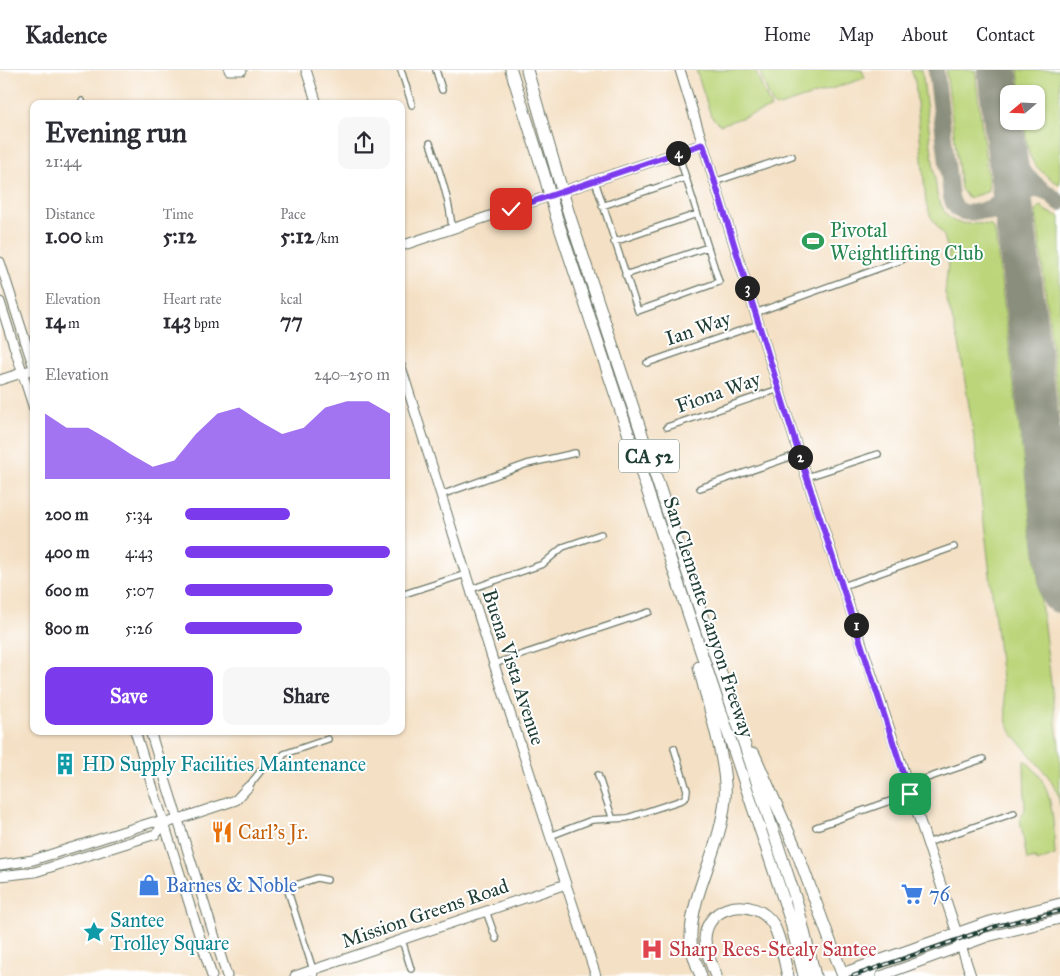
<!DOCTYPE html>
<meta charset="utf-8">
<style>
body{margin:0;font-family:"IM FELL Great Primer",serif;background:#f7f7f7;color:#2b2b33;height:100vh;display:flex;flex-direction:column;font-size:19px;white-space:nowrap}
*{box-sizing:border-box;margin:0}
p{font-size:16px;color:#7c7c81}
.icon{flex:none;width:28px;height:28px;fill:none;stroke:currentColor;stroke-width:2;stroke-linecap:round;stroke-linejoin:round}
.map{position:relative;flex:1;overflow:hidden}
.drawer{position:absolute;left:30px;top:30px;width:375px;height:635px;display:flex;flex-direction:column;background:#fff;border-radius:10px;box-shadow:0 1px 4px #0004}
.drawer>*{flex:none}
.needle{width:32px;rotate:251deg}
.controls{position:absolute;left:1000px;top:15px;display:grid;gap:10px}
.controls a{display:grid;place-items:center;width:45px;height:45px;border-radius:10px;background:#fff;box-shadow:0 1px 4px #0004;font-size:25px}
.pin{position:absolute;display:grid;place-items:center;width:42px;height:42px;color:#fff;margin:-21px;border-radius:10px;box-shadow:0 2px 8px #0006}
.km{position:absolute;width:25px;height:25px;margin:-12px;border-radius:50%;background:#222;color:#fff;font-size:14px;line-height:25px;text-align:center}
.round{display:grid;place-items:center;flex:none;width:52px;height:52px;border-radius:10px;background:#f7f7f7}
.summary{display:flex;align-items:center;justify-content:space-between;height:85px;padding:0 15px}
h1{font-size:28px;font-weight:800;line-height:38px}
.metrics{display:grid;grid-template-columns:repeat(3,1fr);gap:8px;height:85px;padding:5px 15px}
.metrics div{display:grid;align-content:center}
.metrics b{font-size:21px;font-weight:800}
.metrics small{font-size:14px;font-weight:400}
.metrics p{font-size:14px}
.chart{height:140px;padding:10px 15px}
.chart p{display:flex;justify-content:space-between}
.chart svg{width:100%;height:90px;margin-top:5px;fill:#7c3aed;opacity:.7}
.primary-button{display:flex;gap:10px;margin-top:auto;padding:10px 15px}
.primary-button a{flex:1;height:58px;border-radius:10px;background:#7c3aed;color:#fff;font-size:20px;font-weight:800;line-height:58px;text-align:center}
.primary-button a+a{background:#f7f7f7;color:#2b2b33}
ul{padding:0 15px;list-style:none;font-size:16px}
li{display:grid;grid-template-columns:80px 60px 1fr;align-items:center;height:38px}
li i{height:12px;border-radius:6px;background:#7c3aed}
header{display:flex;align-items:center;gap:30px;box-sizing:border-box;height:70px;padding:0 25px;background:#fff;border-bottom:1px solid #e1e1e2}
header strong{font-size:24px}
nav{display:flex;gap:28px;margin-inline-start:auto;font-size:18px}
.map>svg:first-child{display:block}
.green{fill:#bcd57a;stroke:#6e8957}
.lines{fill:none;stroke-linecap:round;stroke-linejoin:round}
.taxiway{stroke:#8a8e7c;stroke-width:16}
.runway{stroke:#8a8e7c;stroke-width:40}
.street-casing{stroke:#6a7666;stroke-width:8}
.secondary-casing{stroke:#6a7666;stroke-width:11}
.primary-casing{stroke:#6a7666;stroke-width:11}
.highway-casing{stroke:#6a7666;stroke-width:13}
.street{stroke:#fff;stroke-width:5.5}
.secondary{stroke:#fff;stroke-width:9}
.primary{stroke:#fff;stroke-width:9}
.highway{stroke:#fff;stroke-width:11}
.rail-casing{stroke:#1f3d34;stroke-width:4}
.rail{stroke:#fff;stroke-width:2;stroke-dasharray:5.5;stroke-linecap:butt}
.highway-bridge-casing{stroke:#6a7666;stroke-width:13;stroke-linecap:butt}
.highway-bridge{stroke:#fff;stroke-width:11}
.route-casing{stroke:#fff;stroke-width:10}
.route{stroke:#7c3aed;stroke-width:6}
.labels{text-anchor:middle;stroke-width:4;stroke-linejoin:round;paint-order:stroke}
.shield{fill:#fff;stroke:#627771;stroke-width:1}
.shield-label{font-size:19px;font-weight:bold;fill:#1f3d34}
.leisure-label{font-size:20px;fill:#27864d;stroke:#fff;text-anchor:start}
.street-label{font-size:20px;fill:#1f3d34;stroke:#fff}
.culture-label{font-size:20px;fill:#0d838f;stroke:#fff;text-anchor:start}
.food-label{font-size:20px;fill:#c56008;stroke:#fff;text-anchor:start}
.shop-label{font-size:20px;fill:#366cbe;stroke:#fff;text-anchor:start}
.health-label{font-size:20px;fill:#be3a42;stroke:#fff;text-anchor:start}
</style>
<header>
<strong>Kadence</strong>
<nav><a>Home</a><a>Map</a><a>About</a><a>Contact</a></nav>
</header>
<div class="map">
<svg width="1060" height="906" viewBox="0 0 1060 906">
<rect width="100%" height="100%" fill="#fff"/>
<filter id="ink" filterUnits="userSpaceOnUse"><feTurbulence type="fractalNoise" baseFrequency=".02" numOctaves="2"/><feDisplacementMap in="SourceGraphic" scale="10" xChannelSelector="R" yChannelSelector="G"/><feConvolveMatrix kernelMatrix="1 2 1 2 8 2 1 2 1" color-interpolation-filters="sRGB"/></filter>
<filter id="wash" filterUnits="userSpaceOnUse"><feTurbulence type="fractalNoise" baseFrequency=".0096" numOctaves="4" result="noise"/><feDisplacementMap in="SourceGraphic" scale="20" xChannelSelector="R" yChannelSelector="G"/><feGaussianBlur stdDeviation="1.12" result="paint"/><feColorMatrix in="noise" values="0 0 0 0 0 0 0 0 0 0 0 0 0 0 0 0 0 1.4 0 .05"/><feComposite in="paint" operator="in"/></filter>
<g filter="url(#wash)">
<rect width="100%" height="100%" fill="#f4e0c4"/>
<path class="green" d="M 696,0 L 755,0 L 771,38 L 720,55 L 711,46 Z
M 759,0 L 862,0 L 865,8 L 776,37 L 772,34 Z
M 911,0 L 922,0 L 937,125 C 951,163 960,150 991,155 L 995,162 L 1060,685 L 1060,736 L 1058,724 L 1048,706 L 1011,662 L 1007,653 L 975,374 L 959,273 L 945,223 L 949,184 L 944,166 L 931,147 L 926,133 L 915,11 Z
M 946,0 L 975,0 L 989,117 L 987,122 L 968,128 L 961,119 Z
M 1018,0 L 1060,0 L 1060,115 C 1027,93 1029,90 1024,51 L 1036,51 L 1036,24 L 1021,24 Z
M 1041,136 L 1046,141 L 1060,147 L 1060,344 L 1036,143 L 1037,138 Z
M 1024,690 C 1055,713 1053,751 1055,785 L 1037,792 L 1035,788 L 1027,790 L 1020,749 L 1025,740 Z"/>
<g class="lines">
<path class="taxiway" d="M 936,0 L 951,127 C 962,169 1019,112 1044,121 C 1050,123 1055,129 1060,133
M 1000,21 C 1007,73 1000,88 1045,121
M 997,133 C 1014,120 1008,100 1005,82
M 980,141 L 998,142 L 1014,156 L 1021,213"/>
<path class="runway" d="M 997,0 L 1060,523"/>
</g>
</g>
<g filter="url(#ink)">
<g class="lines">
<g class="street-casing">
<path id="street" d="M 401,0 L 412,35
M 436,0 L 442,20
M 82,31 L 83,34
M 430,73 C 439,100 450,130 452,159
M 595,111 L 638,241 L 719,212 L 678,83
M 714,112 L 792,86
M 602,136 L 685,108
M 614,172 L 697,144
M 625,205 L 708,177
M 755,243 L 902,190
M 647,293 L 759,254
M 667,357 L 779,319
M 807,407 L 878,384
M 700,418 L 799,384
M 441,425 L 527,394 L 575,383
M 843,516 L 954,477
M 471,519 L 543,494 L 563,477 L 601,464
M 401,525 L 466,504
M 494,594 L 649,542
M 598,705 L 612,747
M 907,715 L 983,689
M 248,717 L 263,698 L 280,691 L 284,684 L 328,669
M 816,757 L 910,724
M 550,766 L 592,750 L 627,748 L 682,730 L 686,727 L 687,720 L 674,678
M 927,773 L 1014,743
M 486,841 L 496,869
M 402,870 L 411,899
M 315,906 L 287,818 L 317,808 L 327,810"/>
</g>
<g class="secondary-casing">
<path id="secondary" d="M 229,0 L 242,0
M 306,0 L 317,34
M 680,0 L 799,384 L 971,906
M 401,176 L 703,74
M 401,297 L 494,594 L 596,906
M 0,310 L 34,299
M 0,795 L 33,790 L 153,752 L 164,754
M 0,806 L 35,802 L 156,764 L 164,754 L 236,730 L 248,717
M 842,903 L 990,851 L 1060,833
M 295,906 L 566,814
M 881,906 L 987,867 L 1060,849"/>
</g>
<g class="primary-casing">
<path id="primary" d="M 0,192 L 34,298
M 0,232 L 34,339
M 135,661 L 212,906
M 150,661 L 227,906"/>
</g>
<g class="highway-casing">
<path id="highway" d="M 511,0 L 544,104
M 527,0 L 556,100
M 569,144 L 797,833 L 815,906
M 557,149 L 790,849 L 804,906
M 699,597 C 707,632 728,694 725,728 C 722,776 692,820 691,865 C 690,879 696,893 701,906
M 754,684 L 796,779 L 843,906
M 716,906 C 712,895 705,881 705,869 C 706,833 755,826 773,854 C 781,869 784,890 788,906"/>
</g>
<use href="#street" class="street"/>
<use href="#secondary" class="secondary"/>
<use href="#primary" class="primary"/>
<use href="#highway" class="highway"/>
<g class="rail-casing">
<path id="rail" d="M 853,906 L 997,856 L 1060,841"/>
</g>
<use href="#rail" class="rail"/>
<g class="highway-bridge-casing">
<path id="highway-bridge" d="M 556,100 L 569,144
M 544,104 L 557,149"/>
</g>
<use href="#highway-bridge" class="highway-bridge"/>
</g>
</g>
<g class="lines" filter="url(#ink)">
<g class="route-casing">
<path id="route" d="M 511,139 L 703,74 L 799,384 L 910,724"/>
</g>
<use href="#route" class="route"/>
</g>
<defs>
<g id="stadium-bare" transform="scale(1.725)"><path d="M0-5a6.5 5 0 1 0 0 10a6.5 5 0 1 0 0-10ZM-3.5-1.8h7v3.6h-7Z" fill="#2e9e5b" stroke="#fff" stroke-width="2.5" paint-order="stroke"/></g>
<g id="building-bare" transform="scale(1.725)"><path d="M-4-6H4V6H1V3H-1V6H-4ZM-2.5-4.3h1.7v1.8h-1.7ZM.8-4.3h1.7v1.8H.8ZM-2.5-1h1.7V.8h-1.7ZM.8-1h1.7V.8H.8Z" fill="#0f9aa8" stroke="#fff" stroke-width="2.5" paint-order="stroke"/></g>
<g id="restaurant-bare" transform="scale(1.725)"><path d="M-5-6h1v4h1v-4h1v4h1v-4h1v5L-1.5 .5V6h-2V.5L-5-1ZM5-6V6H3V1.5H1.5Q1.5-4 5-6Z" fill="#e8710a" stroke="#fff" stroke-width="2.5" paint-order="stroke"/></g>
<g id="shop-bare" transform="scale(1.725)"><path d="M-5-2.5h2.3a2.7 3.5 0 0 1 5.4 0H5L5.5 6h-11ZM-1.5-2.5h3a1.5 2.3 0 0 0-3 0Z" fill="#3f7fe0" stroke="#fff" stroke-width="2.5" paint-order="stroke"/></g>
<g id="supermarket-bare" transform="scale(1.725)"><path d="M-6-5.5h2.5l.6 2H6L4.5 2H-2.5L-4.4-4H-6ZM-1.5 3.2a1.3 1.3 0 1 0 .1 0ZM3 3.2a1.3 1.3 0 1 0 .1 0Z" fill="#3f7fe0" stroke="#fff" stroke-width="2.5" paint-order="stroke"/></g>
<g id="sight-bare" transform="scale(1.725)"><path d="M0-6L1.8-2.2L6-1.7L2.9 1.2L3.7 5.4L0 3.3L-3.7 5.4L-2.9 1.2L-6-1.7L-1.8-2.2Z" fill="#0f9aa8" stroke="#fff" stroke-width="2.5" paint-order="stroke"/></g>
<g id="hospital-bare" transform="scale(1.725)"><path d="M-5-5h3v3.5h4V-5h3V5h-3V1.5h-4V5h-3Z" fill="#e0444e" stroke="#fff" stroke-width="2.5" paint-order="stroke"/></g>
</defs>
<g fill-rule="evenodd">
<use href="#stadium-bare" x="813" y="171"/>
<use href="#building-bare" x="65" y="694"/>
<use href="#restaurant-bare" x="222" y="762"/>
<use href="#shop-bare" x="149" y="815"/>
<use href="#supermarket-bare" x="912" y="824"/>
<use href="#sight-bare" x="94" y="862"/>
<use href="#hospital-bare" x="652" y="879"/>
</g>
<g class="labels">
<rect class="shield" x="619" y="369.5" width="60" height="33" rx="4"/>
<g class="shield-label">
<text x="649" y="393">CA 52</text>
</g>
<g class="leisure-label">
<text x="830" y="167">Pivotal<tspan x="830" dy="23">Weightlifting Club</tspan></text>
</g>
<g class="street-label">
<text transform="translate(698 258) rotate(-19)" y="7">Ian Way</text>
<text transform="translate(718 322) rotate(-19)" y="7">Fiona Way</text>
<text transform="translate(709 547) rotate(72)" y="7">San Clemente Canyon Freeway</text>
<text transform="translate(514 597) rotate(72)" y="7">Buena Vista Avenue</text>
<text transform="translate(425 843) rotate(-19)" y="7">Mission Greens Road</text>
</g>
<g class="culture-label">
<text x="82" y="701">HD Supply Facilities Maintenance</text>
<text x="110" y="857">Santee<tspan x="110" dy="23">Trolley Square</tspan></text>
</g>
<g class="food-label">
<text x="238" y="769">Carl's Jr.</text>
</g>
<g class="shop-label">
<text x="166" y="822">Barnes &amp; Noble</text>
<text x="929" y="831">76</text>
</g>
<g class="health-label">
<text x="669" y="886">Sharp Rees-Stealy Santee</text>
</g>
</g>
</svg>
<div class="controls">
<a><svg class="needle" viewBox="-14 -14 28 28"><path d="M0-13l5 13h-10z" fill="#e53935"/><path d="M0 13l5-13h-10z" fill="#7c7c81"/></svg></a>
</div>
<div class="pin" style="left:910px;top:724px;background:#1e9e55"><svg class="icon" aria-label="arrive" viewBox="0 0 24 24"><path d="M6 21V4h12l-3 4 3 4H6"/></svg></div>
<div class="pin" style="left:511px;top:139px;background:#d93025"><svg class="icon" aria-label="check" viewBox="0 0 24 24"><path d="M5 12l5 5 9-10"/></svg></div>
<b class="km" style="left:856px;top:555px">1</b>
<b class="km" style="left:800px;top:387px">2</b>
<b class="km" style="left:747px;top:218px">3</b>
<b class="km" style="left:678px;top:83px">4</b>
<section class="drawer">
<div class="summary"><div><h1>Evening run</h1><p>21:44</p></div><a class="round"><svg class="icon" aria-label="share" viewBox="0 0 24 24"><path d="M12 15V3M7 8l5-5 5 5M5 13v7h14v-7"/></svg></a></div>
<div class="metrics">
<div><p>Distance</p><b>1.00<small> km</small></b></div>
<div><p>Time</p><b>5:12</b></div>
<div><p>Pace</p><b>5:12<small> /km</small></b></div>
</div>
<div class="metrics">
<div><p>Elevation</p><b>14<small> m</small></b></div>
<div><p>Heart rate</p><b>143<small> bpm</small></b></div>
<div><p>kcal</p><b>77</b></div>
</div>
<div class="chart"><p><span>Elevation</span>240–250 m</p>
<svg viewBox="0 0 160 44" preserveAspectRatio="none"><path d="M0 44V12L10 19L20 19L30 25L40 32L50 38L60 35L70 22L80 12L90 9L100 16L110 22L120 19L130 9L140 6L150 6L160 12V44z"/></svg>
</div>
<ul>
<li><b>200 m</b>5:34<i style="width:51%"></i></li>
<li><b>400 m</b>4:43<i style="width:100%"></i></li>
<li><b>600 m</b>5:07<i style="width:72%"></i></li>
<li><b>800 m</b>5:26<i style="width:57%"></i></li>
</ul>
<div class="primary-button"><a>Save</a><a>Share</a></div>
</section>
</div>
